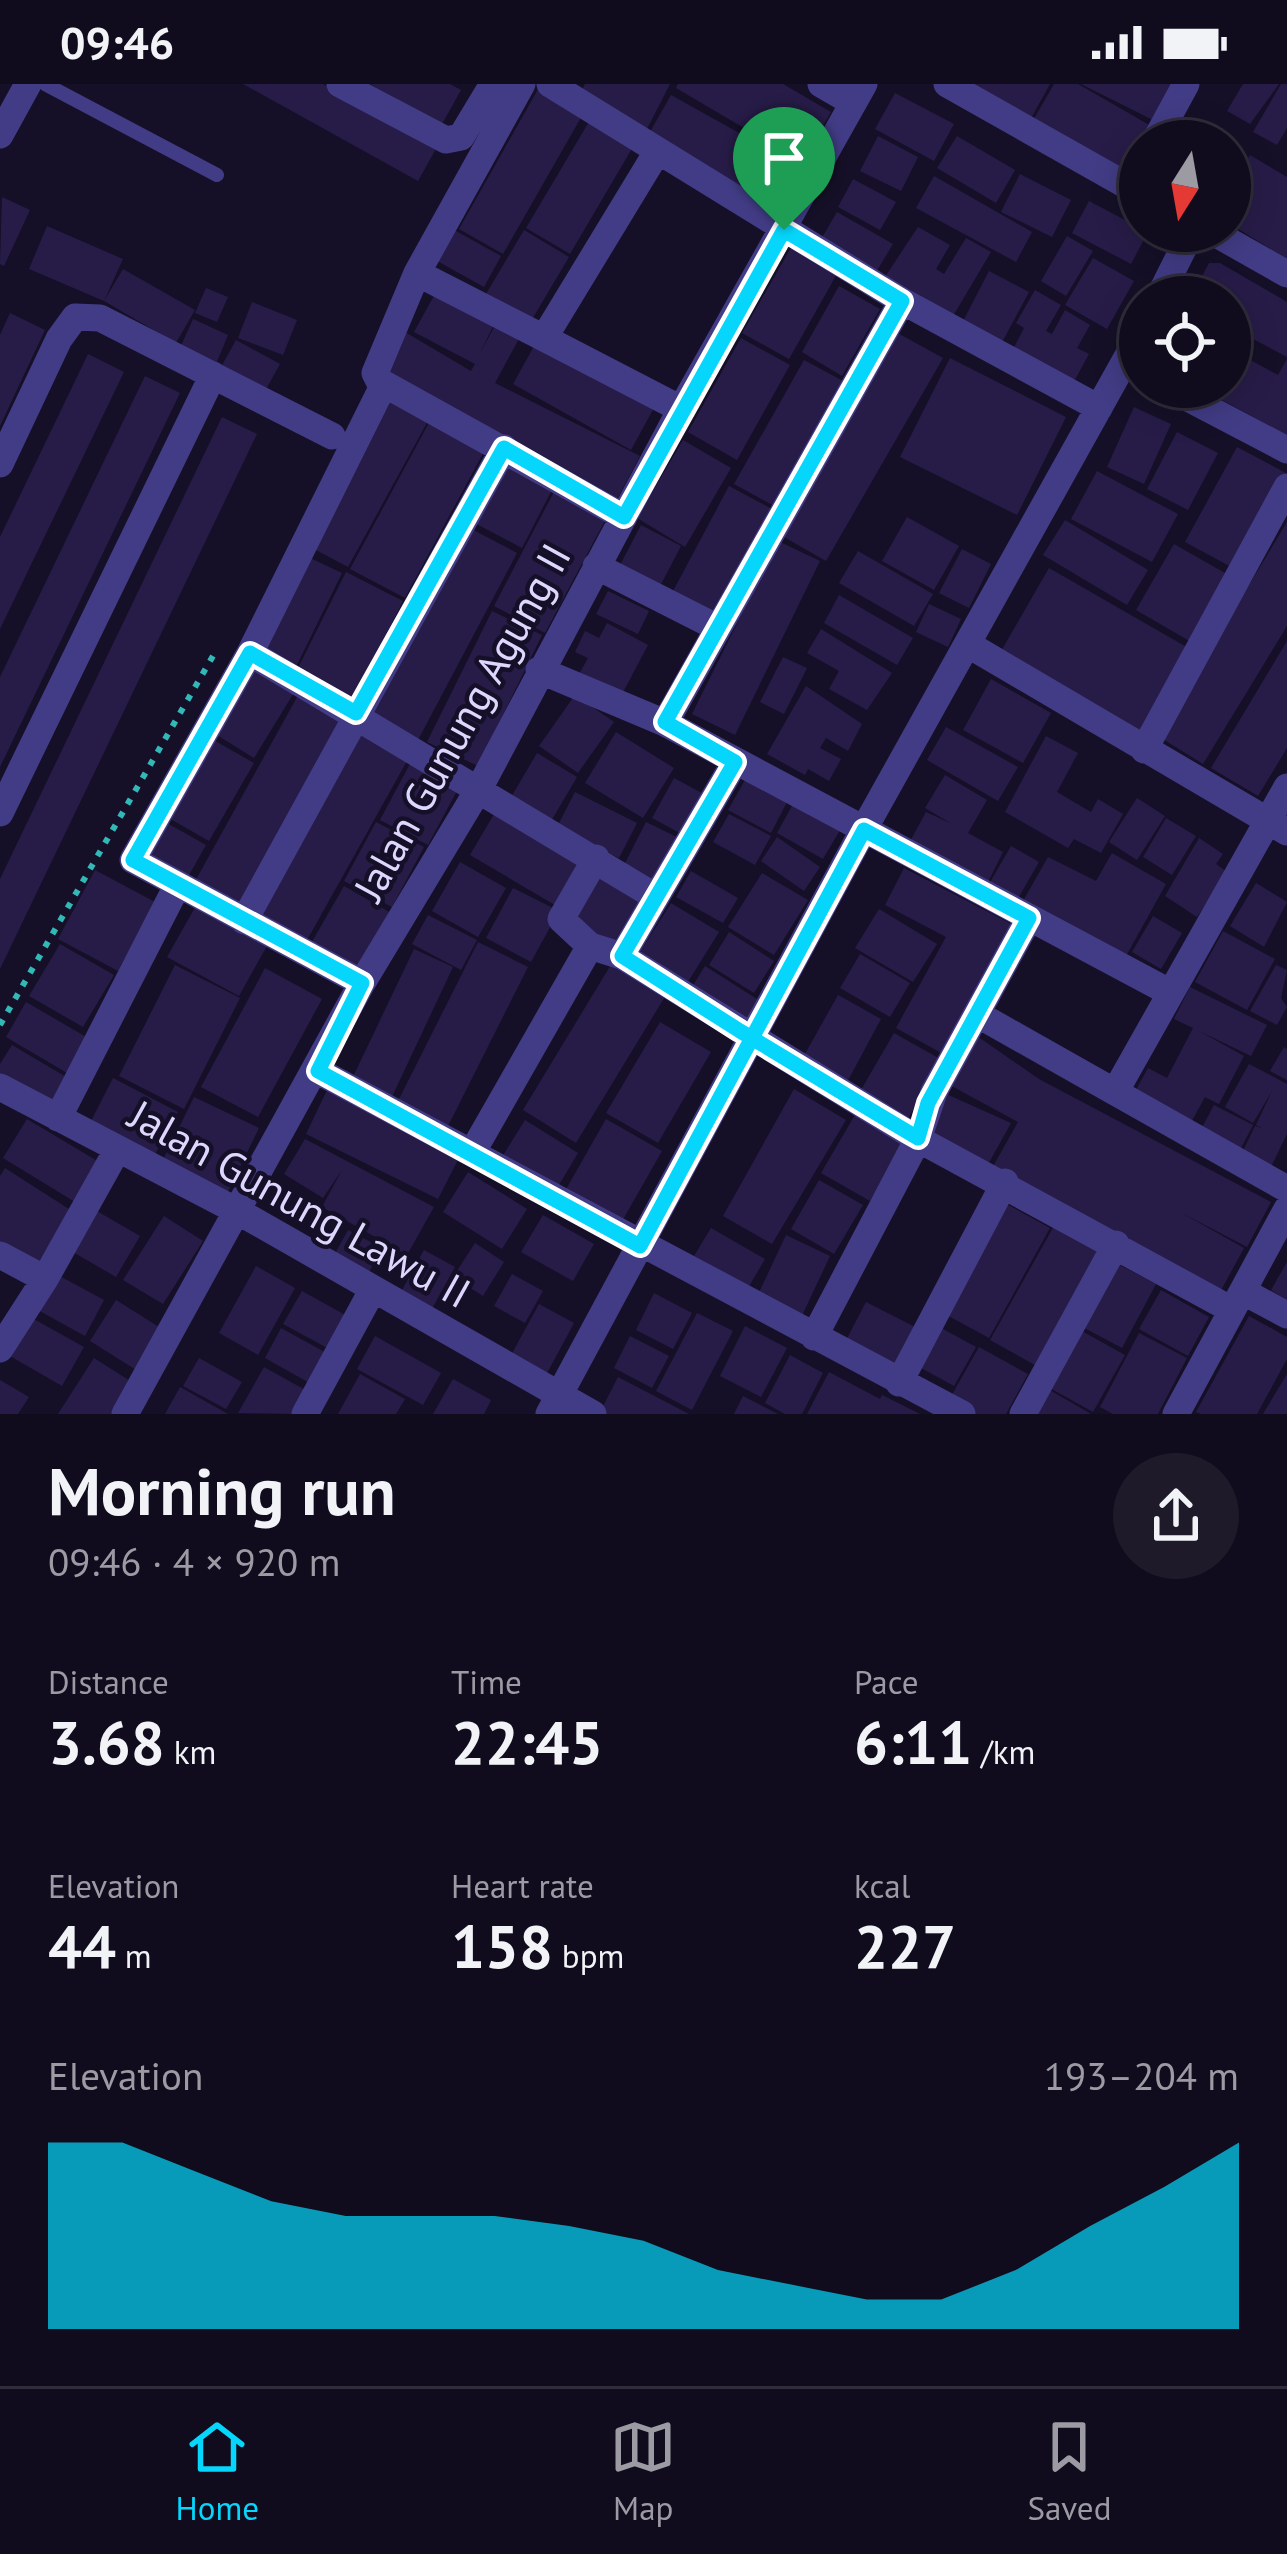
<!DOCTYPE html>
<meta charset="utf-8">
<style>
body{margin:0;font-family:"PT Sans",sans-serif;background:#1e1a2a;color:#f1f3f6;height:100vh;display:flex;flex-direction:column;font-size:45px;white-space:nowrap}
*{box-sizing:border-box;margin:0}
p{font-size:39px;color:#9c9ba4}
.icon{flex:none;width:66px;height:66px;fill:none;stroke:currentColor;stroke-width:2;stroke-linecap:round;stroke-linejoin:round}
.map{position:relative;height:1330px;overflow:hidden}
.details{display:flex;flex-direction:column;background:#100c1d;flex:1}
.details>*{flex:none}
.needle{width:78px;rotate:191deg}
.controls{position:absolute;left:1119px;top:36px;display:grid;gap:24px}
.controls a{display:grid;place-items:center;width:132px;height:132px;border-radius:50%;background:#100c1d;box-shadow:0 6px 30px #0003,0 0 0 3px #302c3b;font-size:60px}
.pin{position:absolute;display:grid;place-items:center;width:102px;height:102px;color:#fff;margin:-123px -51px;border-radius:50% 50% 50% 0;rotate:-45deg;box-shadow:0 0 12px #0007}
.pin .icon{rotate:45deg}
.round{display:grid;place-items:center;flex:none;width:126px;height:126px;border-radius:63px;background:#1e1a2a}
.overview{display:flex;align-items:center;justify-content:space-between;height:204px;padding:0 48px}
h1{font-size:66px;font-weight:700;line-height:90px}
.figures{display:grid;grid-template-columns:repeat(3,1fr);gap:18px;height:204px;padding:12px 48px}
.figures div{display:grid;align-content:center}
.figures b{font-size:60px;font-weight:700}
.figures small{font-size:33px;font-weight:400}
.figures p{font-size:33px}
.chart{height:336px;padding:24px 48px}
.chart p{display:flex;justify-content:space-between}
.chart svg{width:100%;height:216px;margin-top:12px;fill:#06d6fb;opacity:.7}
.status{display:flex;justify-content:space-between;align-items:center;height:84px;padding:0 60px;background:#100c1d;direction:ltr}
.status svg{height:33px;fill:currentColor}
.tab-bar{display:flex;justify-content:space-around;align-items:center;height:168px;border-top:3px solid #302c3b;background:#100c1d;font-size:33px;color:#9c9ba4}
.tab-bar a{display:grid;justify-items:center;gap:6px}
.tab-bar .current{color:#06d6fb}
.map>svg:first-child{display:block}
.building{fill:#271c48}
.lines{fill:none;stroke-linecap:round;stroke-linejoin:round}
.path{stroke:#31b8b7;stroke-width:6;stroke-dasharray:6 9;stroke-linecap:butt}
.lane{stroke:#423c86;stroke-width:14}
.street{stroke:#423c86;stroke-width:27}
.route-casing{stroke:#fff;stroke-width:24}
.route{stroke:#06d6fb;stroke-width:15}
.labels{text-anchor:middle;stroke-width:9;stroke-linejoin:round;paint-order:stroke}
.street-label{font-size:42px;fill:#ddd7fe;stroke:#151027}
</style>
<div class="status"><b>09:46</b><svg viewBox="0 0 49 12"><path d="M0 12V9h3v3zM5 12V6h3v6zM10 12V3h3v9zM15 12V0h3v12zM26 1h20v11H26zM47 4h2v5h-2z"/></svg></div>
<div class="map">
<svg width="1287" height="1330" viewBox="0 0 1287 1330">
<rect width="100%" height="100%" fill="#151027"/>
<path class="building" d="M 243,0 L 323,0 L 437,63 L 418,97 Z
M 370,0 L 450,0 L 461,6 L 442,40 Z
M 541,0 L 587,23 L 503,170 L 459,145 Z
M 585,0 L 670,0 L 647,45 L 580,9 Z
M 678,0 L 783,0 L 831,28 L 802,78 L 676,4 Z
M 960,0 L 1050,0 L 1030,36 Z
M 1054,0 L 1078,0 L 1158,46 L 1151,57 L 1140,57 L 1140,76 L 1128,97 L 1031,40 Z
M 1081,0 L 1176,0 L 1157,38 Z
M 1243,0 L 1279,0 L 1250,40 L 1227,27 Z
M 1281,0 L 1287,0 L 1287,44 L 1277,61 L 1253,48 Z
M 895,9 L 954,40 L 934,77 L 875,45 Z
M 671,11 L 804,85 L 779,130 L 646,55 Z
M 593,31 L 637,56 L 570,170 L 526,144 Z
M 878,52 L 918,73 L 901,107 L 860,87 Z
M 957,52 L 1015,86 L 996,119 L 937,84 Z
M 1250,71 L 1287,93 L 1287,175 L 1230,140 L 1230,103 Z
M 1020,90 L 1071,116 L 1052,153 L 1001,128 Z
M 934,92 L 1032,148 L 1016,178 L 916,124 Z
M 853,95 L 896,118 L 880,146 L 838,123 Z
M 2,113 L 30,126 L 4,182 L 0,180 Z
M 1089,117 L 1148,148 L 1131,180 L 1072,149 Z
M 837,128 L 893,160 L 872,195 L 817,162 Z
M 47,142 L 123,175 L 104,217 L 29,185 Z
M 447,142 L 501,172 L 484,203 L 430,173 Z
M 918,143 L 950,161 L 936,185 L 944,190 L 966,154 L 991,168 L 950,237 L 883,196 Z
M 524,146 L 569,173 L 531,237 L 486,210 Z
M 1067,152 L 1093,167 L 1066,212 L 1041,197 Z
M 792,162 L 838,188 L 789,275 L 742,249 Z
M 1093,174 L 1134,197 L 1107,245 L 1065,221 Z
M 1209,179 L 1220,179 L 1287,218 L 1287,273 L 1230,243 L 1230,213 L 1222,213 L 1225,207 L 1201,194 Z
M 123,185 L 195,226 L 176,259 L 104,217 Z
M 989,187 L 1029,208 L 999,264 L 960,243 Z
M 839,202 L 880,225 L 842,292 L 802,268 Z
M 206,204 L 228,213 L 217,238 L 195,229 Z
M 1035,206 L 1061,221 L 1046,247 L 1052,250 L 1065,226 L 1090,241 L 1077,264 L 1089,270 L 1071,303 L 1010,271 L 1024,244 L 1016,239 Z
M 436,208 L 495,238 L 480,269 L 497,238 L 521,251 L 495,299 L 640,372 L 615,419 L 380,294 L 405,248 L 471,287 L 475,280 L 414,248 Z
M 252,218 L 297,236 L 283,271 L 238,254 Z
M 10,229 L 45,246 L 0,342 L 0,251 Z
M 193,235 L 228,251 L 216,280 L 180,264 Z
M 894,247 L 943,274 L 826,477 L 777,449 Z
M 741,254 L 790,281 L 737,376 L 688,348 Z
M 538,255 L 656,320 L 631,366 L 513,300 Z
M 236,256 L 280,280 L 265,307 L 221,283 Z
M 1230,265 L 1278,291 L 1287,275 L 1287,351 L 1198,303 L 1230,303 Z
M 88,270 L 124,288 L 0,545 L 0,453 Z
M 950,274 L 1066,333 L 1017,431 L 900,373 Z
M 804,276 L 845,298 L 776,423 L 734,400 Z
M 145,292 L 180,309 L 0,683 L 0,593 Z
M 388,314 L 429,335 L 348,483 L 314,465 Z
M 1134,323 L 1171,340 L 1144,400 L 1107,383 Z
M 222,333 L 257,350 L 0,885 L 0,795 Z
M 431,335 L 486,364 L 405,514 L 350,485 Z
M 1177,348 L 1218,369 L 1188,426 L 1147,405 Z
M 683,356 L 731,384 L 685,463 L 637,434 Z
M 1237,363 L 1286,389 L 1233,484 L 1185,458 Z
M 503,376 L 554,402 L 522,464 L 471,437 Z
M 1097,387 L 1178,430 L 1152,478 L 1071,435 Z
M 729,402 L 772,425 L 714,534 L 671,511 Z
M 556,404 L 608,431 L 545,549 L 494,522 Z
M 907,433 L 959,462 L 934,506 L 882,477 Z
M 1065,436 L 1148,486 L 1127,521 L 1043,471 Z
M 1287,438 L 1287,542 L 1203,680 L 1158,652 Z
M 641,441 L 681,462 L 659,504 L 619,483 Z
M 466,442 L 517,469 L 418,656 L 367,629 Z
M 778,457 L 820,477 L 735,651 L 692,630 Z
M 1174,460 L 1232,493 L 1193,559 L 1136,526 Z
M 962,465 L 991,480 L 969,524 L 939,509 Z
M 858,467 L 933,510 L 914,542 L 839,499 Z
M 306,472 L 342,489 L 295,585 L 260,568 Z
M 1049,484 L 1190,565 L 1141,650 L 1000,569 Z
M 346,488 L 403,517 L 354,615 L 297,586 Z
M 608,507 L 649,527 L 638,550 L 596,530 Z
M 839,511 L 913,554 L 897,581 L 824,539 Z
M 929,520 L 961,535 L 948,563 L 916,548 Z
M 492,527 L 542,551 L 478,682 L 427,658 Z
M 607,539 L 648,561 L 620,614 L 578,592 L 588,574 L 575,568 L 585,547 L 599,554 Z
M 821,545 L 892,589 L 867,626 L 829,605 L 839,587 L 807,569 Z
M 1287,557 L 1287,664 L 1258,712 L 1211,684 Z
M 783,573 L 807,584 L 784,630 L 760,618 Z
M 249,579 L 295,607 L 254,674 L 212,648 Z
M 991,595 L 1051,629 L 1023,679 L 963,646 Z
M 806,602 L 862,640 L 848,667 L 826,654 L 820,664 L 841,675 L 829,697 L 808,685 L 805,691 L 767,670 Z
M 301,606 L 351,634 L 243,828 L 193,801 Z
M 575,611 L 614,638 L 578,689 L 539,662 Z
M 365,641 L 412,668 L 306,858 L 255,831 Z
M 946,643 L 1018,683 L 998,717 L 927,676 Z
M 616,648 L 674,684 L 643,734 L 585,699 Z
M 1046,652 L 1078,669 L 1057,708 L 1091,728 L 1098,715 L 1123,730 L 1101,769 L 1074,755 L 1068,764 L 1005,728 Z
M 210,654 L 254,679 L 209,757 L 167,733 Z
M 537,669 L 577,693 L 550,739 L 510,715 Z
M 412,676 L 460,701 L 428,761 L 380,736 Z
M 945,691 L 987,716 L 968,749 L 1003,768 L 985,804 L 907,763 L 926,728 L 952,740 L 925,724 Z
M 674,694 L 711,714 L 689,754 L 652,734 Z
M 745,696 L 787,718 L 771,749 L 728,726 Z
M 575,708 L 637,739 L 619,774 L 557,743 Z
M 1137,714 L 1165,732 L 1137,776 L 1109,758 Z
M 793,720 L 840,746 L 823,775 L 777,749 Z
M 494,730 L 585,782 L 560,824 L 470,771 Z
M 729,730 L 771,752 L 755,781 L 713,758 Z
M 1166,734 L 1196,752 L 1172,791 L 1143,773 Z
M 376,738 L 424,763 L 392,823 L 344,797 Z
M 646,738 L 683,756 L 657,807 L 620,789 Z
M 167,739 L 206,761 L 184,800 L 146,778 Z
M 777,753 L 820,783 L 804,807 L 761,777 Z
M 1199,754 L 1223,770 L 1216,780 L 1227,788 L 1197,833 L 1165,812 Z
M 1011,762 L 1039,778 L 1017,816 L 989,800 Z
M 1112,769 L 1166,800 L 1125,874 L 1023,817 L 1048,773 L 1096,797 Z
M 460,778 L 506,804 L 478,853 L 432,827 Z
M 904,784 L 1017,843 L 945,971 L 896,944 L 946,853 L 885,821 Z
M 95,786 L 155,818 L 118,887 L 58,855 Z
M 691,787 L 738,814 L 723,839 L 676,813 Z
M 600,788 L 641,813 L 609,866 L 568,841 Z
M 762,789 L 808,816 L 774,871 L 728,843 Z
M 1256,799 L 1287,818 L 1264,863 L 1230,842 Z
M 344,802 L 391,829 L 357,890 L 309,863 Z
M 513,804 L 559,827 L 531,878 L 486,854 Z
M 671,819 L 719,848 L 683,906 L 635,876 Z
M 197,820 L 268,860 L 239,912 L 167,873 Z
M 879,825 L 937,860 L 913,898 L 855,864 Z
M 428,831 L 477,856 L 461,886 L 412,860 Z
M 1153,832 L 1182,849 L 1161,885 L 1132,868 Z
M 1223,847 L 1275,875 L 1247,926 L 1195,898 Z
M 729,848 L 774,877 L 754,909 L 709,881 Z
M 478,858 L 528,883 L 446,1046 L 396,1021 Z
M 60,860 L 114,891 L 83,943 L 29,912 Z
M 414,865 L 453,883 L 390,1017 L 350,999 Z
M 860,870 L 910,899 L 890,933 L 840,904 Z
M 612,879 L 666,911 L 576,1059 L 523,1026 Z
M 175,881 L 240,914 L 184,1025 L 119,992 Z
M 1276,881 L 1287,886 L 1281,914 L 1287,923 L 1277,941 L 1250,927 Z
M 705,882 L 768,922 L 750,950 L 687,911 Z
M 265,884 L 322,915 L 258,1033 L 201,1003 Z
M 1190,903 L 1267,941 L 1251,972 L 1199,947 L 1244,972 L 1219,1020 L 1205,1013 L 1188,1044 L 1132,1013 L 1148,984 L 1167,994 L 1193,944 L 1174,935 Z
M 838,911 L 881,935 L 845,1002 L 801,977 Z
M 26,918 L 88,954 L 67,989 L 6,953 Z
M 660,938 L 711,968 L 658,1059 L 606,1029 Z
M 894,949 L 942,976 L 906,1038 L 858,1011 Z
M 974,950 L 1039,995 L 1271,1118 L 1247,1163 L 1180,1128 L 1244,1164 L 1219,1210 L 991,1086 L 1018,1038 L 946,999 Z
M 12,961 L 73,997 L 54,1030 L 0,997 L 0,980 Z
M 1284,963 L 1287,965 L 1287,996 L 1270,987 Z
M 1249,980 L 1287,1000 L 1287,1050 L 1269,1087 L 1240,1073 L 1255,1042 L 1262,1044 L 1256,1041 L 1272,1007 L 1253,1039 L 1225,1023 Z
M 113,994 L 178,1028 L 152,1076 L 88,1043 Z
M 330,1000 L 463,1066 L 438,1115 L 306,1050 Z
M 794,1005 L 846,1036 L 772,1160 L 723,1132 Z
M 944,1009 L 1011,1039 L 986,1084 L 926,1046 Z
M 194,1013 L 259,1044 L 223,1118 L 158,1086 Z
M 1214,1021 L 1253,1041 L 1236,1074 L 1197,1053 Z
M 859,1024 L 908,1052 L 870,1117 L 821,1089 Z
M 27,1035 L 99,1078 L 75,1118 L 3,1074 Z
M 606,1035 L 662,1067 L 617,1146 L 561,1114 Z
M 525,1036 L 578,1069 L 556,1106 L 502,1073 Z
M 305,1055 L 434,1123 L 407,1171 L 322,1123 L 342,1086 L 323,1114 L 284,1090 Z
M 5,1084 L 72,1127 L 33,1187 L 0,1166 L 0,1092 Z
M 468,1088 L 527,1125 L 502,1165 L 443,1128 Z
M 819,1096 L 863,1121 L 834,1170 L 791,1145 Z
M 1003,1118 L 1050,1144 L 989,1254 L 943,1229 Z
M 90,1123 L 140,1152 L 116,1193 L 66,1164 Z
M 543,1131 L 594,1160 L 573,1197 L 521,1168 Z
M 164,1132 L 203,1157 L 163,1220 L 123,1196 Z
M 1054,1142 L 1100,1167 L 1035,1281 L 990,1256 Z
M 711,1144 L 765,1175 L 748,1204 L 694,1172 Z
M 348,1146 L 382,1164 L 366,1194 L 332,1175 Z
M 786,1151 L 830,1172 L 799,1238 L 755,1217 Z
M 475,1159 L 504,1178 L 483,1212 L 453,1193 Z
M 424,1166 L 455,1183 L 432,1225 L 401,1208 Z
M 1110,1176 L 1156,1200 L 1122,1264 L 1075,1239 Z
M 1287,1178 L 1287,1216 L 1271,1206 Z
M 256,1182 L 295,1204 L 258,1271 L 219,1249 Z
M 56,1190 L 104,1216 L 85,1252 L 36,1225 Z
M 512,1190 L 543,1207 L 525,1239 L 494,1222 Z
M 1161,1206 L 1209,1233 L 1188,1272 L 1139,1245 Z
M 302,1207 L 349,1233 L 331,1266 L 283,1240 Z
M 654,1209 L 692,1229 L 673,1265 L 636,1246 Z
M 116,1216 L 167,1248 L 141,1289 L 90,1257 Z
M 866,1218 L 915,1243 L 892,1287 L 843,1262 Z
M 539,1220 L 574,1239 L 545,1293 L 510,1273 Z
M 697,1229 L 733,1247 L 692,1326 L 656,1307 Z
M 1249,1232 L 1287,1253 L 1287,1275 L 1257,1330 L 1201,1330 L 1196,1328 Z
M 32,1234 L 84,1263 L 62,1302 L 10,1272 Z
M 934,1240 L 976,1263 L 954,1302 L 912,1279 Z
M 745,1242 L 787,1264 L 761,1313 L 720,1292 Z
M 281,1244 L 330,1271 L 313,1301 L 265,1274 Z
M 1080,1246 L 1125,1271 L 1093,1328 L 1048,1303 Z
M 1139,1249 L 1187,1274 L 1158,1330 L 1113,1330 L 1100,1323 Z
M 375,1252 L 441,1289 L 423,1321 L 357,1285 Z
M 630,1252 L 669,1272 L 652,1304 L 614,1284 Z
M 979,1263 L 1028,1290 L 1006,1330 L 974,1330 L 949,1316 Z
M 790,1271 L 823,1289 L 802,1330 L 785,1330 L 765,1319 Z
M 94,1274 L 138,1302 L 120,1330 L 58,1330 Z
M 199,1274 L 242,1298 L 226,1325 L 183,1302 Z
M 264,1283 L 309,1308 L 297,1330 L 238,1329 Z
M 829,1288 L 880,1315 L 882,1311 L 920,1330 L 807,1330 Z
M 360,1290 L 405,1315 L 396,1330 L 338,1330 Z
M 1287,1290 L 1287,1330 L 1263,1330 Z
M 618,1293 L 689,1330 L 599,1330 Z
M 453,1295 L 491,1316 L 484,1330 L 433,1330 Z
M 0,1296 L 29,1313 L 18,1330 L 0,1330 Z
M 180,1303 L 228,1330 L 165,1330 Z
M 1048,1305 L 1091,1330 L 1034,1330 Z
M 743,1312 L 778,1330 L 734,1330 Z"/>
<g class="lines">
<path class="path" d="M 0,941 L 217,565"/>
<path class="lane" d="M 45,0 L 217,91"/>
<path class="street" d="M 340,0 L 446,56 L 461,53 L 493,0
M 522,0 L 417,189 L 375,289 L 379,297 L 624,433
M 550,0 L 902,217 L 1099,324
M 821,0 L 852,18
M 947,0 L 1140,109
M 0,51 L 28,0
M 1155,57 L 1186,0
M 657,68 L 544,254 L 681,325
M 1211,147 L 1287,190
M 417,189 L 544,254
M 1159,213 L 1192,147
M 1167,303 L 1287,366
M 0,380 L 59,255 L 75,233 L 100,234 L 332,352
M 596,482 L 718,544
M 969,561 L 1287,748
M 250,569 L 656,813
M 539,586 L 665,639 L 1169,908
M 665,639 L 902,217
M 1144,666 L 1287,403
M 0,729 L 213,291
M 596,774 L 561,835 L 590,862 L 622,872 L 918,1055 L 1232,1226
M 178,800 L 133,776 L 250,569 L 384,300
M 244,837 L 504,364
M 622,872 L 735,678
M 977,930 L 1115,1008 L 1287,703
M 318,987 L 962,1330
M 0,1003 L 239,1128 L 593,1330
M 1115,1008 L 1287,1105
M 58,1034 L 178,800 L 362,899
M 473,1067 L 590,862
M 0,1171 L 45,1195 L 116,1068
M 1244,1208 L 1287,1231
M 814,1253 L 918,1055 L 934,1008 L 1029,834
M 0,1265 L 45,1195
M 899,1299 L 1005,1098
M 125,1330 L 362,899 L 480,703 L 681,325 L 864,0
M 305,1330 L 373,1205
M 549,1330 L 864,745 L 1140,250
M 1023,1330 L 1116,1160
M 1176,1330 L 1287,1125"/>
</g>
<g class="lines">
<g class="route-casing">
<path id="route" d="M 784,146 L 624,433 L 504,364 L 356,629 L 250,569 L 133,776 L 362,899 L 318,987 L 640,1162 L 864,746 L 1029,834 L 928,1019 L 918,1054 C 858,1019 799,982 740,947 L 622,872 L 735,678 L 665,638 L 902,217 L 784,146"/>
</g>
<use href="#route" class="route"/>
</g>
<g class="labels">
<g class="street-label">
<text transform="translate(462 638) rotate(-61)" y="15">Jalan Gunung Agung II</text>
<text transform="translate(300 1120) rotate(29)" y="15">Jalan Gunung Lawu II</text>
</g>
</g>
</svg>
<div class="controls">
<a><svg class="needle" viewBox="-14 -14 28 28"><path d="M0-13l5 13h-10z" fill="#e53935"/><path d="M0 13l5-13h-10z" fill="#9c9ba4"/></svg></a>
<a><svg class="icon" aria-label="locate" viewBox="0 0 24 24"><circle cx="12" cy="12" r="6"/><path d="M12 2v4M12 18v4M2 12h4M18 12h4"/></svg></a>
</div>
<div class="pin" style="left:784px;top:146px;background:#1e9e55"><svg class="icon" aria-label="arrive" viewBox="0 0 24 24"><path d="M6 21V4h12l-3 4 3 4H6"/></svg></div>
</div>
<section class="details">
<div class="overview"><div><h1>Morning run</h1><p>09:46 · 4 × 920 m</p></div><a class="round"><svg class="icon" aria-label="share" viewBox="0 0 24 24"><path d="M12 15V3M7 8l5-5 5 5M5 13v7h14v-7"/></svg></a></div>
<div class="figures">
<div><p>Distance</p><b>3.68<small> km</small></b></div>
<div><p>Time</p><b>22:45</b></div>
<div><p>Pace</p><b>6:11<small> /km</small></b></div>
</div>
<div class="figures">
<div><p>Elevation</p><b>44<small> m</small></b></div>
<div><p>Heart rate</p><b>158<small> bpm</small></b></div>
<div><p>kcal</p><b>227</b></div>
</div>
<div class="chart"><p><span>Elevation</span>193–204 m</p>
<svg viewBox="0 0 160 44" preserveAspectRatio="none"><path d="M0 44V6L10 6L20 12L30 18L40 21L50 21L60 21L70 23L80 26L90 32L100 35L110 38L120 38L130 32L140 23L150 15L160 6V44z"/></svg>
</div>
</section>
<nav class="tab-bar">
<a class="current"><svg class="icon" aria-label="home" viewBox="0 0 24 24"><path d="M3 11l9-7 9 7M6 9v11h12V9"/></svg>Home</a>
<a><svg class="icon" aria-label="map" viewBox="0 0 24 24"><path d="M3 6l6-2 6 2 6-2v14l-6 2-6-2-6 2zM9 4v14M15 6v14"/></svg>Map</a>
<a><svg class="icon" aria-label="saved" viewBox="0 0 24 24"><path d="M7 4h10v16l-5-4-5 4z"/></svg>Saved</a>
</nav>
